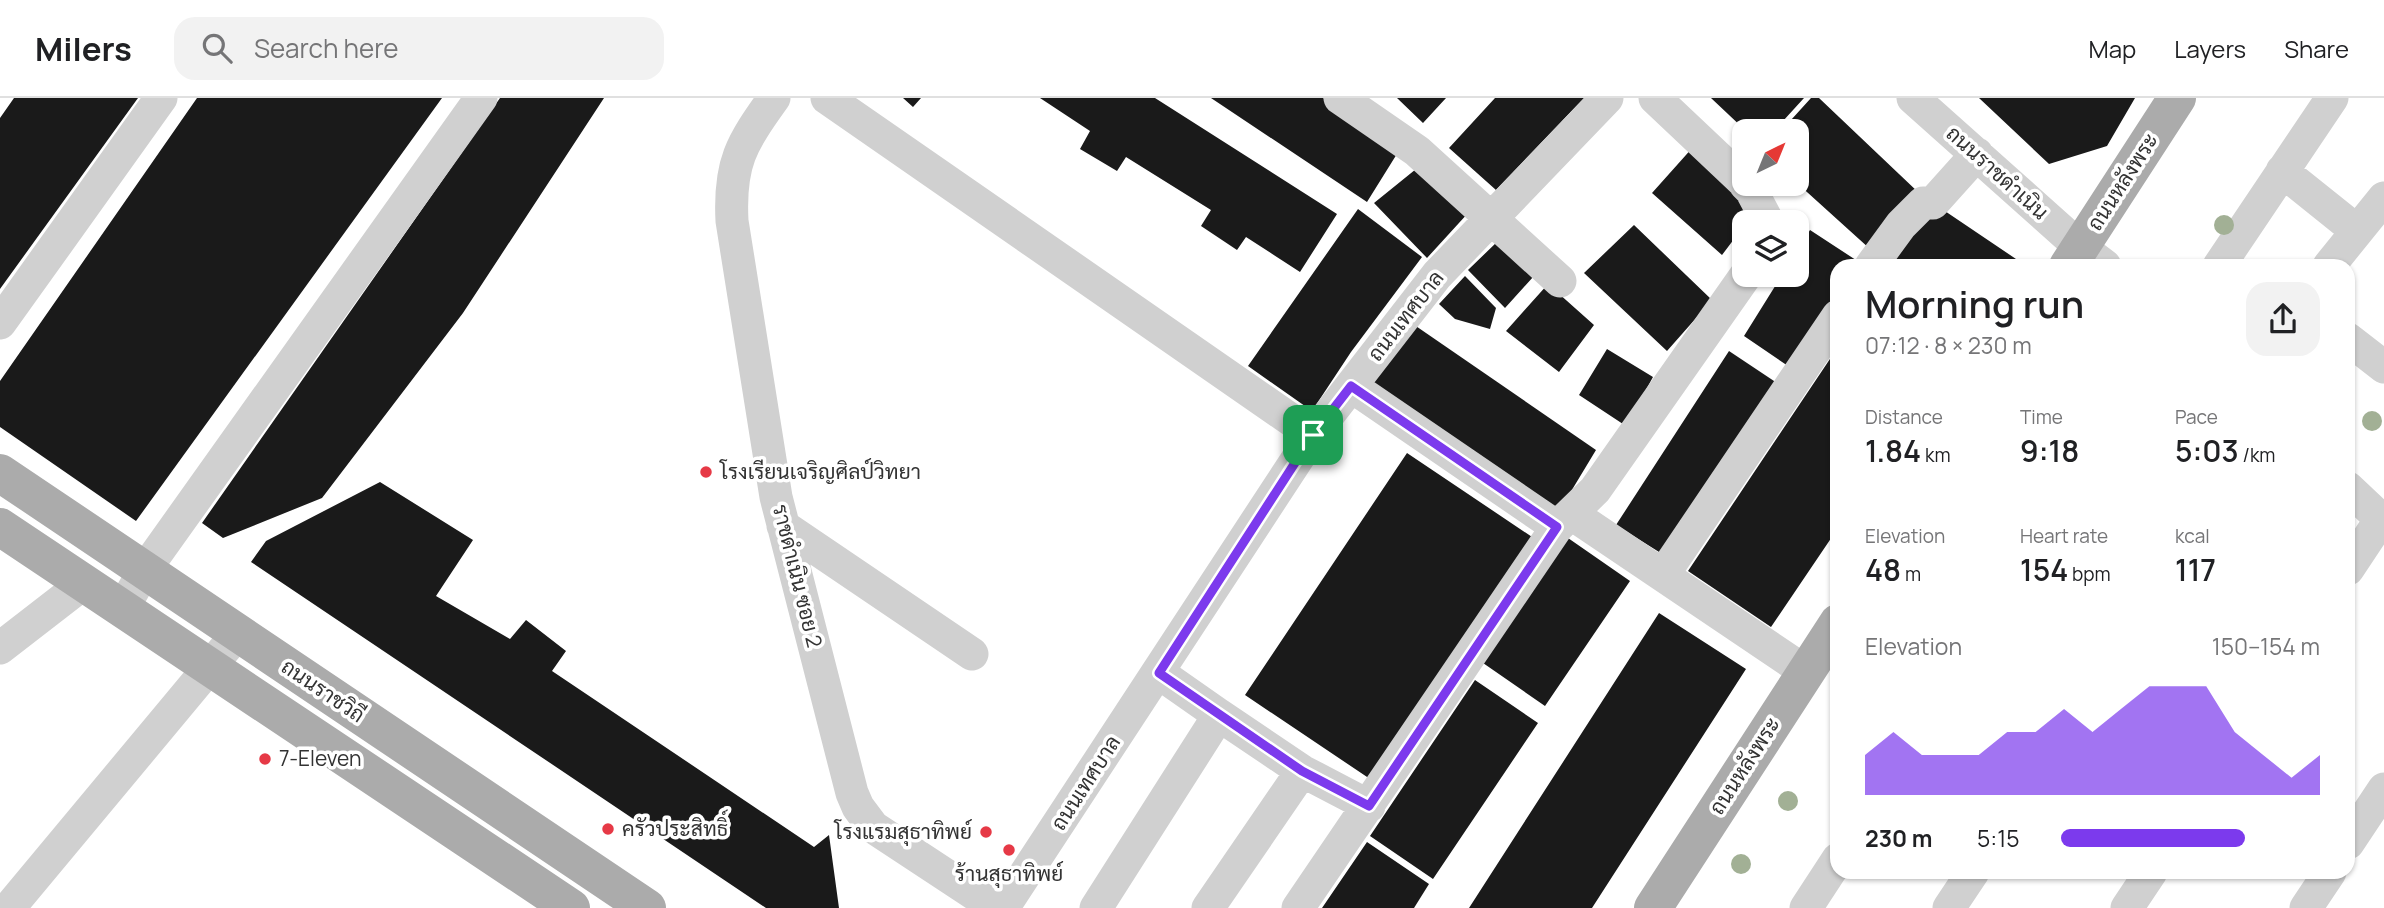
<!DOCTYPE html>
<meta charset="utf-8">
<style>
body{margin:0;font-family:Manrope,Sarabun,sans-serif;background:#f2f2f2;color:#202124;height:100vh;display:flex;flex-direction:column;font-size:26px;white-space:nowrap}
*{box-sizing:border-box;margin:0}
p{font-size:23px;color:#757577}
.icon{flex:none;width:38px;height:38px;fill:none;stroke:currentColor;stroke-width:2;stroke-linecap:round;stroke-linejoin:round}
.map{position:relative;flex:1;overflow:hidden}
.sheet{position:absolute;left:1830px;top:161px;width:525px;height:620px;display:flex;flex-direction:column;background:#fff;border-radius:21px;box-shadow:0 2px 5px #0004}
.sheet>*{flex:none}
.needle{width:46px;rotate:43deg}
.tools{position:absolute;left:1732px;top:21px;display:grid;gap:14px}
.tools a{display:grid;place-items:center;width:77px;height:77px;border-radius:14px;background:#fff;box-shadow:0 2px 5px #0004;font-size:35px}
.pin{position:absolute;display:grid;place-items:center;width:60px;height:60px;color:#fff;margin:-30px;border-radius:14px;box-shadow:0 4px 10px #0006}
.round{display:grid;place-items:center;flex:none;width:74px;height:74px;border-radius:21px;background:#f2f2f2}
.headline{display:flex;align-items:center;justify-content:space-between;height:119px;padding:0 35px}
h1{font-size:38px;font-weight:600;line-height:52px}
.figures{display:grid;grid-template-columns:repeat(3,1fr);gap:10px;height:119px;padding:7px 35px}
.figures div{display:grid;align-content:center}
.figures b{font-size:30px;font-weight:600}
.figures small{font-size:19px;font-weight:400}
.figures p{font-size:19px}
.chart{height:196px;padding:14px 35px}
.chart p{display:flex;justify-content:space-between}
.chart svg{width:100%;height:126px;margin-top:7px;fill:#7c3aed;opacity:.7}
ul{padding:0 35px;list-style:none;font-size:23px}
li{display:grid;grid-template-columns:112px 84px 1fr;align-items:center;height:52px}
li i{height:18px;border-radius:9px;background:#7c3aed}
header{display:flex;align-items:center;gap:42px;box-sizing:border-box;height:98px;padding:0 35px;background:#fff;border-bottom:2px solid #e0e0e0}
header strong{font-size:33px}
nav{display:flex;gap:38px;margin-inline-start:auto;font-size:24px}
.search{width:490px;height:63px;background:#f2f2f2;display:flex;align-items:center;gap:18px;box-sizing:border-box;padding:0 24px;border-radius:21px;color:#757577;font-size:26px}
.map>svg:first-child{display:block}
.building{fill:#1a1a1a}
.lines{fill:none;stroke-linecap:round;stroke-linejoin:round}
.minor{stroke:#d0d0d0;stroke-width:33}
.major{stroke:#ababab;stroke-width:38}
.tree{fill:#a2b095}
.route-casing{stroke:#fff;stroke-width:14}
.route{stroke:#7c3aed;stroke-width:9}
.poi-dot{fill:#e63946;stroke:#fff;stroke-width:2.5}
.labels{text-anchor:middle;stroke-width:7;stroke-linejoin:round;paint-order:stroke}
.street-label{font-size:21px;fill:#333;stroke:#fff}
.poi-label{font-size:21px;fill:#333;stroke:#fff;text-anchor:start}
</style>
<header>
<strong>Milers</strong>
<div class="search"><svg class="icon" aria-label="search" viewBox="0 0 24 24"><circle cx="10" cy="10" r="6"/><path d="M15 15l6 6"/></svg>Search here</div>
<nav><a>Map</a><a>Layers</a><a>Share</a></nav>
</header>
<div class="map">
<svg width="2384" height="810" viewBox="0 0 2384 810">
<rect width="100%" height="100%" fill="#fff"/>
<path class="building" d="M 14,0 L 138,0 L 0,191 L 0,20 Z
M 197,0 L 442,0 L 136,423 L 0,329 L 0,283 Z
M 500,0 L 604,0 L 463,215 L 322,400 L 223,440 L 202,425 Z
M 903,0 L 921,0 L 913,9 Z
M 1040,0 L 1155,0 L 1337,116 L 1300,174 L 1246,139 L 1237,152 L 1201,128 L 1211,112 L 1126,59 L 1117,73 L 1080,51 L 1090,33 Z
M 1211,0 L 1323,0 L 1400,51 L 1367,104 Z
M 1397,0 L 1446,0 L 1423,25 Z
M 1495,0 L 1584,0 L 1496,92 L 1449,50 Z
M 1711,0 L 1804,0 L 1774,33 L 1746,33 Z
M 1811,0 L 1819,0 L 1919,95 L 1870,151 L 1797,85 L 1797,33 L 1781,33 Z
M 1979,0 L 2135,0 L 2107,48 L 2049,66 Z
M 1694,48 L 1756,112 L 1722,157 L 1652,95 Z
M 1421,67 L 1469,114 L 1427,160 L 1374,105 Z
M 1933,105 L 2016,161 L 2012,168 L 1891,168 Z
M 1358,111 L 1422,159 L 1351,254 L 1312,313 L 1248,268 Z
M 1634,127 L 1712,202 L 1667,253 L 1584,175 Z
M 1810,132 L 1862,166 L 1861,168 L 1838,168 L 1838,202 L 1791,270 L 1744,238 L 1782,177 L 1797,177 L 1797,153 Z
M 1498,143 L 1534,178 L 1505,210 L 1468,172 Z
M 1465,178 L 1496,210 L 1490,231 L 1455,221 L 1439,206 Z
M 1548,186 L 1594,227 L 1559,274 L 1506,233 Z
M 1410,224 L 1596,352 L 1558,415 L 1369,287 Z
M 1838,249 L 1838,430 L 1771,529 L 1688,473 Z
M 1607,251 L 1653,279 L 1626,328 L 1579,297 Z
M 1729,253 L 1783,289 L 1667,459 L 1616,427 Z
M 1407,355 L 1541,445 L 1379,687 L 1245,597 Z
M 380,384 L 473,442 L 436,498 L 510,541 L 526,522 L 566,553 L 552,573 L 814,749 L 829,737 L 839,810 L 766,810 L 251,464 L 266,443 Z
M 1568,440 L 1630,483 L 1545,608 L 1483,565 Z
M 1659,515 L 1746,571 L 1592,810 L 1469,810 Z
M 1475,582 L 1538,625 L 1433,781 L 1370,738 Z
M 1367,744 L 1429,786 L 1414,810 L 1322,810 Z"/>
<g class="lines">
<path class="minor" d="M 774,0 C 741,46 729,65 732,123 L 776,399 L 852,695 L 858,709 L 873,729 L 996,810
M 827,0 L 1313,337
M 1340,0 L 1417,53 L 1560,183
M 1655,0 L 1745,85
M 1913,0 L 2080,149 L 2105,168
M 2282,73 L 2357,133
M 1745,86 L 1751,92 L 1768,124
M 1871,168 L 1901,127 L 1923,105 L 1933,105 L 1977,56
M 2219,168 L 2332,0
M 2329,168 L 2384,100
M 0,225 L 161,0
M 2348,241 L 2384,269
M 2348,390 L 2384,424
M 1572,416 L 1806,574
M 783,428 L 972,556
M 1557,429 L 1595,392 L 1746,177
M 2348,471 L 2381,421
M 1663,477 L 1838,218
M 123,510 L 144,473 L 481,0
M 0,550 L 84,485
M 1159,575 L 1219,617
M 2348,745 L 2384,691
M 9,810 L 238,535
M 1003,810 L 1313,337 L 1437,177 L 1607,0
M 1096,810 L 1219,617 L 1302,673 L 1369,708
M 1208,810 L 1302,673
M 1298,810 L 1557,429 L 1351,288
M 1806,810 L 1838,761
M 1949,810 L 1973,774
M 2127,810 L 2151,774
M 2306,810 L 2330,774"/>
<path class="major" d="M 2068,168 L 2177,0
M 0,375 L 647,810
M 0,429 L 571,810
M 1653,810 L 1838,525"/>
</g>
<g class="tree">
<circle cx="2224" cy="127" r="10"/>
<circle cx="2372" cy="323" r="10"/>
<circle cx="1788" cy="703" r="10"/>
<circle cx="1741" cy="766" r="10"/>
</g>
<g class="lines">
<g class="route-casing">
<path id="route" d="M 1351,288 L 1557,429 L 1369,708 L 1302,673 L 1159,575 L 1313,337 Z"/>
</g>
<use href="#route" class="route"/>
</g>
<g class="poi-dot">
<circle cx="706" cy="374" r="7"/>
<circle cx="265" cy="661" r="7"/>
<circle cx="608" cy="731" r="7"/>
<circle cx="986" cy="734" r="7"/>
<circle cx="1009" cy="752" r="7"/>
</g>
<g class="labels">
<g class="street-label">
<text transform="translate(1997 75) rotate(42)" y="7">ถนนราชดำเนิน</text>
<text transform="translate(2123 84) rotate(-57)" y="7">ถนนหลังพระ</text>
<text transform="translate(1406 218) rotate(-52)" y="7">ถนนเทศบาล</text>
<text transform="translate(797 478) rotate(76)" y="7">ราชดำเนิน ซอย 2</text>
<text transform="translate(323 593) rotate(34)" y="7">ถนนราชวิถี</text>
<text transform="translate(1745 668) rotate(-57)" y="7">ถนนหลังพระ</text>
<text transform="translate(1086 685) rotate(-57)" y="7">ถนนเทศบาล</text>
</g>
<g class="poi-label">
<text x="720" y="381">โรงเรียนเจริญศิลป์วิทยา</text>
<text x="279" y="668">7-Eleven</text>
<text x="622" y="738">ครัวประสิทธิ์</text>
<text x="972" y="741" text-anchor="end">โรงแรมสุธาทิพย์</text>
<text x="1009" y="783" text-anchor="middle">ร้านสุธาทิพย์</text>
</g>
</g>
</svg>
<div class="tools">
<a><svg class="needle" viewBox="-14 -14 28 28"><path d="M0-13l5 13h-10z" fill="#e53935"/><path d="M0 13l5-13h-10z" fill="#757577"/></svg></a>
<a><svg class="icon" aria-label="layers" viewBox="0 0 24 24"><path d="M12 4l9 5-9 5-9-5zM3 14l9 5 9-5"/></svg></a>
</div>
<div class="pin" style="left:1313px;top:337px;background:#1e9e55"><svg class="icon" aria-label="arrive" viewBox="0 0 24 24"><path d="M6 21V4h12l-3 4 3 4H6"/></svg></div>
<section class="sheet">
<div class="headline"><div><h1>Morning run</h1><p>07:12 · 8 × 230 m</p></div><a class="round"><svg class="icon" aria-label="share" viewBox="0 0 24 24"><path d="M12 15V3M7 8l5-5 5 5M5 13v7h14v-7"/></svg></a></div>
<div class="figures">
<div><p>Distance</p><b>1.84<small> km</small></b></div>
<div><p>Time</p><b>9:18</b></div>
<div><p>Pace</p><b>5:03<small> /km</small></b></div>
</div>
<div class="figures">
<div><p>Elevation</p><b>48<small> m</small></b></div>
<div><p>Heart rate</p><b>154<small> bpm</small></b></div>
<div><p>kcal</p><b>117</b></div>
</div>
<div class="chart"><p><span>Elevation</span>150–154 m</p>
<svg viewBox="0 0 160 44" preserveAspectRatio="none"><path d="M0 44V30L10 22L20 30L30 30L40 30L50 22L60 22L70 14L80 22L90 14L100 6L110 6L120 6L130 22L140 30L150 38L160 30V44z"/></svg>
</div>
<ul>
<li><b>230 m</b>5:15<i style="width:71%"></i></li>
</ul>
</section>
</div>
